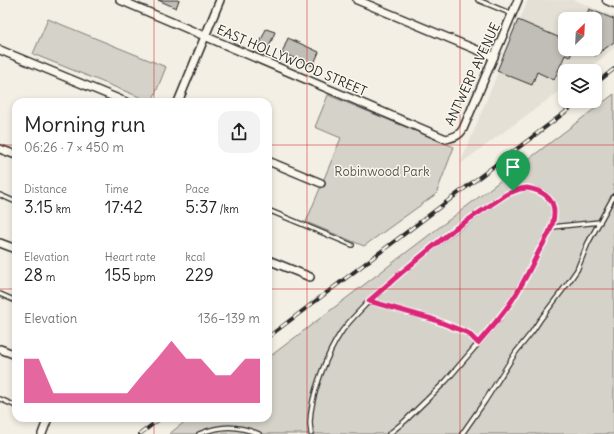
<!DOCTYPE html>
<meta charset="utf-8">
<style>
body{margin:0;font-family:Delius,sans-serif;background:#f2f2f2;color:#222;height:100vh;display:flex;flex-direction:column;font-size:15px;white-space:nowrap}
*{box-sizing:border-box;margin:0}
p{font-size:13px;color:#767676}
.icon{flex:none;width:22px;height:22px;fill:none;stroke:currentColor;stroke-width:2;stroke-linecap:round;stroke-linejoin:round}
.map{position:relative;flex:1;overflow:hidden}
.sheet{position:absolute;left:12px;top:98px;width:260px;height:324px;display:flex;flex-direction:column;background:#fff;border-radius:12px;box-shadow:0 2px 6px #0003}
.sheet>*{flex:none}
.needle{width:26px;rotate:24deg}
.tools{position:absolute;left:558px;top:12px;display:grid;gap:8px}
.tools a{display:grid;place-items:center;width:44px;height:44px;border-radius:8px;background:#fff;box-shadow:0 2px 6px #0003;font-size:20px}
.pin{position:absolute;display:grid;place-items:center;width:34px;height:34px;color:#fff;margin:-41px -17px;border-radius:50% 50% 50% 0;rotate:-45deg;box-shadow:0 0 4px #0007}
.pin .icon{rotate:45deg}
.round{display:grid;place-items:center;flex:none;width:42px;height:42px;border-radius:12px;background:#f2f2f2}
.head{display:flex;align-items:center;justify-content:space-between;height:68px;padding:0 12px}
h1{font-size:22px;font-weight:600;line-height:30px}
.stats{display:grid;grid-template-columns:repeat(3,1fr);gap:6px;height:68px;padding:4px 12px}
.stats div{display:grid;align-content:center}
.stats b{font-size:17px;font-weight:600}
.stats small{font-size:11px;font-weight:400}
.stats p{font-size:11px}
.chart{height:112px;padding:8px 12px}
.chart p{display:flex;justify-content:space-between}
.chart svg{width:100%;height:72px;margin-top:4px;fill:#db2777;opacity:.7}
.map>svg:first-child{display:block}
.built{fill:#e4e0d6;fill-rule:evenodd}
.green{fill:#d5d2c9;stroke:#807e7a}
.building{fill:#c0beb6;stroke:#2b2b2b}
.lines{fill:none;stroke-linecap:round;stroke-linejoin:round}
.service-casing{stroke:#2b2b2b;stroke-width:6}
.minor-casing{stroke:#2b2b2b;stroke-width:10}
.tertiary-casing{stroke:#2b2b2b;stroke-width:11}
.service{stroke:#fbf7ec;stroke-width:3.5}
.minor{stroke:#fbf7ec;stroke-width:7}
.tertiary{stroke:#fbf7ec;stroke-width:8}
.rail-casing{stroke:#2b2b2b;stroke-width:4}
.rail{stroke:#fbf7ec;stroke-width:2.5;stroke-dasharray:8;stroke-linecap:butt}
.route-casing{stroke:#fff;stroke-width:8}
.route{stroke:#db2777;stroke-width:5}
.grid{fill:none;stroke:#d62828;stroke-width:1;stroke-opacity:0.55}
.labels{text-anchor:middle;stroke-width:3;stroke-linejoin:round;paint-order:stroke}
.street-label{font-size:13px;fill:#2b2b2b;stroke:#fbf7ec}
.park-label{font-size:13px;fill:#565552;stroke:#fbf7ec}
</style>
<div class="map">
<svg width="614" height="434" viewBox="0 0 614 434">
<rect width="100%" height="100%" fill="#f3efe4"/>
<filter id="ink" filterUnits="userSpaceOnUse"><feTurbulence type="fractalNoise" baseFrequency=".025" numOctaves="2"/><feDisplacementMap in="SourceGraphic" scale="8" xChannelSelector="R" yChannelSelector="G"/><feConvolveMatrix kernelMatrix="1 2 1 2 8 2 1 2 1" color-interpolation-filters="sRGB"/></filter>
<g filter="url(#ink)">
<path class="built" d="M 528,0 L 574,0 L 614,16 L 614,48 L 586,71 L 565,71 L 565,87 L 460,164 ZM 565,19 L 595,19 L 595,49 L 565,49 Z"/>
<path class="green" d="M 48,19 L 166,67 L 152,102 L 33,54 Z
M 614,94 L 614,434 L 169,434 L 190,418 L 268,418 L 268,358 Z
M 328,95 L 454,147 L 436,194 L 364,246 L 306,222 L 341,138 L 315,127 Z"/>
<path class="building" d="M 158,0 L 179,0 L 176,8 Z
M 589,9 L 614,19 L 614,42 L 595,56 L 595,19 L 585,19 Z
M 518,20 L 565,40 L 565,49 L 573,49 L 570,57 L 565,55 L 554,80 L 537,72 L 532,85 L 497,71 Z
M 266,29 L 275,32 L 269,47 L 260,43 Z
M 288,38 L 319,52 L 313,66 L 282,53 Z"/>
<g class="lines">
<g class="service-casing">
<path id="service" d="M 478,0 L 512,14
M 0,195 L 16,202
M 268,210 L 352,245
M 552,227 L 600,222
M 0,294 L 16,301
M 369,301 L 401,273 L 453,231 L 507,194 L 520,189 L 534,189 L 540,191 L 546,195 L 551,201 L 554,211 L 552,227 L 530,269 L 511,302 L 500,318 L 446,381 L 405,421 L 389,434
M 0,399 L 16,406
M 199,434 C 221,425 237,425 259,434
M 311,434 C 311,430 310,426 310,422 C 311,394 327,353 342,331 C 350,320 360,311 369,301 L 432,319 L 468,333 L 478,343
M 462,434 L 485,401 L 516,352 L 532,332 L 540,320 L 568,283 L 577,270 L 588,243 L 614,196"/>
</g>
<g class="minor-casing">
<path id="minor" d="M 120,0 L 446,139 C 454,137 459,136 463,129 L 518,0
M 357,0 L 494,57
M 0,50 L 126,102
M 178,102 L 220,0
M 0,149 L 16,155
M 268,161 L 321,183
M 0,243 L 16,249
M 268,260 L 310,277
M 0,349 L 16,355
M 42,434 L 48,418"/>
</g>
<g class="tertiary-casing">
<path id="tertiary" d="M 607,0 L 614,3"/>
</g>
<use href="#service" class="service"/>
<use href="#minor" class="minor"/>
<use href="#tertiary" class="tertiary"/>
<g class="rail-casing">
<path id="rail" d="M 595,84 L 614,69
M 268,337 L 580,101
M 140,434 L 161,418"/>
</g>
<use href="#rail" class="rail"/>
</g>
</g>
<g class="lines" filter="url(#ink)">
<g class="route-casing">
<path id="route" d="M 527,188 C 540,190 554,197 554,212 C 554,227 546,239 539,251 C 530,269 522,286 511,302 C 501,317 489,330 478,343 L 468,333 L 432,319 L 369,301 L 401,273 L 453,230 L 507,194 L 520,189 Z"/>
</g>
<use href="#route" class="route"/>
</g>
<path class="grid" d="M 154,0 L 154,102M 307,0 L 307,434M 460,0 L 460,434M 0,145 L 16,145M 268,145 L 614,145M 0,289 L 16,289M 268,289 L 614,289M 154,418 L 154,434"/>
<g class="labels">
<g class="street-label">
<text transform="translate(292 60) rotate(23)" y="5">EAST HOLLYWOOD STREET</text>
<text transform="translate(472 74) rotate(-65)" y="5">ANTWERP AVENUE</text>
</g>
<g class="park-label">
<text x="382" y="176">Robinwood Park</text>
</g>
</g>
</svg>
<div class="tools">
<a><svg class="needle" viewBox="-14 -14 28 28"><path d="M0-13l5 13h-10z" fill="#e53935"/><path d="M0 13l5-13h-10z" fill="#767676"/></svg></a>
<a><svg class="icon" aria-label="layers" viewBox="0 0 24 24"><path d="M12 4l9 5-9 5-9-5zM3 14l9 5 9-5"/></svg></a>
</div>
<div class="pin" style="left:513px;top:191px;background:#1e9e55"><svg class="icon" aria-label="arrive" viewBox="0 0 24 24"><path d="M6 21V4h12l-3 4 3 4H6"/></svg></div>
<section class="sheet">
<div class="head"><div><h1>Morning run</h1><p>06:26 · 7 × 450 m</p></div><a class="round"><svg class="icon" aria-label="share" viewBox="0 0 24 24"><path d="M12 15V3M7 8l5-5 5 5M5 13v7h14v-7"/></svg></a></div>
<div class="stats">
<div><p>Distance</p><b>3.15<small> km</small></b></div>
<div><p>Time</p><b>17:42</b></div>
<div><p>Pace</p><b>5:37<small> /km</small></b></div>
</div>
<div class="stats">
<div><p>Elevation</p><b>28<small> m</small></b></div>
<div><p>Heart rate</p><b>155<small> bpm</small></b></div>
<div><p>kcal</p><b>229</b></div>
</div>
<div class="chart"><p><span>Elevation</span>136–139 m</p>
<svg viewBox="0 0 160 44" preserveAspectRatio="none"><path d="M0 44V17L10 17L20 38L30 38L40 38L50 38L60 38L70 38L80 27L90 17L100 6L110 17L120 17L130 27L140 27L150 17L160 17V44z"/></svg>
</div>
</section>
</div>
